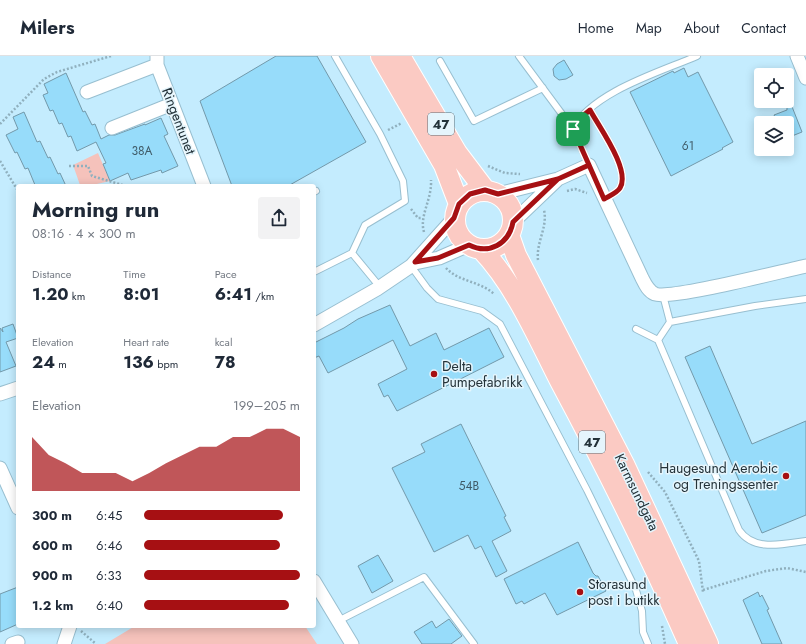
<!DOCTYPE html>
<meta charset="utf-8">
<style>
body{margin:0;font-family:Jost,sans-serif;background:#f2f2f3;color:#1f2937;height:100vh;display:flex;flex-direction:column;font-size:15px;white-space:nowrap}
*{box-sizing:border-box;margin:0}
p{font-size:13px;color:#747a83}
.icon{flex:none;width:22px;height:22px;fill:none;stroke:currentColor;stroke-width:2;stroke-linecap:round;stroke-linejoin:round}
.map{position:relative;flex:1;overflow:hidden}
.panel{position:absolute;left:16px;top:128px;width:300px;height:444px;display:flex;flex-direction:column;background:#fff;border-radius:4px;box-shadow:0 2px 10px #0003}
.panel>*{flex:none}
.tools{position:absolute;left:754px;top:12px;display:grid;gap:8px}
.tools a{display:grid;place-items:center;width:40px;height:40px;border-radius:4px;background:#fff;box-shadow:0 2px 10px #0003;font-size:20px}
.pin{position:absolute;display:grid;place-items:center;width:34px;height:34px;color:#fff;margin:-17px;border-radius:8px;box-shadow:0 2px 6px #0006}
.round{display:grid;place-items:center;flex:none;width:42px;height:42px;border-radius:4px;background:#f2f2f3}
.head{display:flex;align-items:center;justify-content:space-between;height:68px;padding:0 16px}
h1{font-size:22px;font-weight:700;line-height:30px}
.stats{display:grid;grid-template-columns:repeat(3,1fr);gap:6px;height:68px;padding:4px 16px}
.stats div{display:grid;align-content:center}
.stats b{font-size:17px;font-weight:700}
.stats small{font-size:11px;font-weight:400}
.stats p{font-size:11px}
.chart{height:112px;padding:8px 16px}
.chart p{display:flex;justify-content:space-between}
.chart svg{width:100%;height:72px;margin-top:4px;fill:#a61013;opacity:.7}
ul{padding:0 16px;list-style:none;font-size:13px}
li{display:grid;grid-template-columns:64px 48px 1fr;align-items:center;height:30px}
li i{height:10px;border-radius:5px;background:#a61013}
header{display:flex;align-items:center;gap:24px;box-sizing:border-box;height:56px;padding:0 20px;background:#fff;border-bottom:1px solid #e0e1e3}
header strong{font-size:19px}
nav{display:flex;gap:22px;margin-inline-start:auto;font-size:14px}
.map>svg:first-child{display:block}
.green{fill:#f5c2bb}
.building{fill:#97dcfa;stroke:#7399aa}
.lines{fill:none;stroke-linecap:round;stroke-linejoin:round}
.lane-casing{stroke:#98bfd0;stroke-width:8}
.street-casing{stroke:#98bfd0;stroke-width:15}
.primary-casing{stroke:#fff;stroke-width:22}
.path{stroke:#90b0be;stroke-width:2.5;stroke-dasharray:2 2;stroke-linecap:butt}
.lane{stroke:#fff;stroke-width:6}
.street{stroke:#fff;stroke-width:13}
.primary{stroke:#fbcac3;stroke-width:20}
.route-casing{stroke:#fff;stroke-width:8}
.route{stroke:#a61013;stroke-width:5}
.poi-dot{fill:#a61013;stroke:#e5f5fc;stroke-width:1.5}
.labels{text-anchor:middle;stroke-width:3;stroke-linejoin:round;paint-order:stroke}
.number-label{font-size:12px;fill:#405c69}
.shield{fill:#e5f5fc;stroke:#5d6c74;stroke-width:1}
.shield-label{font-size:13px;font-weight:bold;fill:#233239}
.street-label{font-size:14px;fill:#233239;stroke:#e5f5fc}
.poi-label{font-size:14px;fill:#233239;stroke:#e5f5fc;text-anchor:start}
</style>
<header>
<strong>Milers</strong>
<nav><a>Home</a><a>Map</a><a>About</a><a>Contact</a></nav>
</header>
<div class="map">
<svg width="806" height="588" viewBox="0 0 806 588">
<rect width="100%" height="100%" fill="#c4ecfe"/>
<path class="green" d="M 98,97 L 110,125 L 88,130 L 80,129 L 73,109 Z
M 135,570 L 305,570 L 317,588 L 105,588 Z"/>
<path class="building" d="M 276,0 L 317,0 L 366,86 L 288,130 L 232,130 L 200,45 Z
M 564,4 L 573,19 L 566,23 L 559,24 L 554,20 L 553,13 L 557,8 Z
M 684,12 L 688,21 L 698,16 L 733,86 L 722,92 L 723,93 L 671,120 L 630,36 L 673,15 L 674,17 Z
M 66,17 L 83,56 L 85,55 L 92,69 L 95,68 L 101,83 L 109,79 L 115,79 L 145,68 L 145,69 L 161,62 L 168,78 L 164,80 L 178,110 L 162,117 L 161,114 L 131,124 L 128,117 L 110,125 L 103,108 L 106,107 L 96,86 L 77,95 L 71,80 L 68,81 L 62,67 L 59,68 L 53,54 L 50,55 L 43,39 L 48,37 L 44,28 Z
M 787,38 L 802,76 L 787,82 L 787,67 L 778,67 L 774,59 L 787,54 Z
M 24,56 L 37,86 L 40,85 L 48,102 L 50,101 L 58,118 L 60,117 L 66,130 L 33,130 L 35,129 L 28,112 L 25,113 L 17,96 L 15,97 L 6,79 L 18,73 L 13,61 Z
M 390,249 L 410,290 L 436,277 L 444,294 L 489,272 L 504,301 L 397,355 L 388,339 L 384,341 L 378,328 L 407,313 L 393,284 L 328,317 L 319,300 L 314,302 L 314,287 L 344,272 L 358,263 Z
M 13,268 L 18,282 L 6,286 L 16,310 L 0,316 L 0,272 L 3,276 L 2,272 Z
M 710,290 L 752,388 L 806,365 L 806,459 L 762,477 L 685,301 Z
M 461,368 L 506,460 L 504,461 L 511,475 L 492,485 L 507,515 L 496,521 L 481,490 L 475,493 L 468,479 L 434,496 L 392,412 L 425,396 L 421,388 Z
M 578,486 L 593,517 L 596,520 L 598,520 L 606,535 L 557,559 L 545,537 L 524,548 L 522,545 L 516,548 L 504,523 Z
M 378,499 L 393,525 L 372,537 L 358,510 Z
M 18,531 L 18,568 L 0,576 L 0,538 Z
M 758,536 L 760,541 L 762,539 L 769,553 L 767,554 L 782,588 L 762,588 L 743,544 Z
M 449,563 L 462,580 L 451,588 L 422,588 L 414,576 L 432,565 L 436,572 Z"/>
<g class="lines">
<g class="lane-casing">
<path id="lane" d="M 335,0 L 380,78 L 403,125 L 405,145 L 365,169 L 352,197 L 380,231
M 519,0 L 573,73
M 440,5 L 474,65 L 543,32
M 590,54 C 599,71 631,114 620,132 C 617,137 609,140 604,143
M 589,109 L 573,73 C 592,36 660,16 697,0
M 314,136 L 316,135
M 411,210 L 427,232 L 438,243 L 482,255 L 500,268 L 587,434 L 636,534 L 642,555 L 643,576 L 648,588
M 314,216 L 352,197
M 663,239 L 670,266
M 806,243 L 755,250 L 670,266 L 658,284 L 739,474 C 754,496 783,488 806,485
M 636,273 L 658,284
M 338,565 L 424,521 L 474,588"/>
</g>
<g class="street-casing">
<path id="street" d="M 157,0 L 157,9 L 204,130
M 797,0 L 806,22
M 87,36 L 157,9
M 112,72 L 172,48
M 498,138 L 558,123 L 589,109 L 642,222 C 645,228 648,235 655,238 C 671,244 782,215 806,210
M 513,166 L 558,123
M 415,207 L 439,202 L 469,189
M 314,269 L 377,233 L 411,210 L 454,162
M 0,338 L 18,332
M 0,412 L 18,452
M 314,525 L 352,588
M 12,588 L 18,586
M 64,588 L 70,570"/>
</g>
<g class="primary-casing">
<path id="primary" d="M 381,0 L 444,109 L 459,148
M 400,0 L 457,97 L 485,134
M455 164a29 29 0 1 1 58 0a29 29 0 1 1-58 0Z
M 509,179 L 516,199 L 624,408 L 708,588
M 481,193 C 516,230 537,280 560,325 C 606,411 650,499 689,588"/>
</g>
<path class="path" d="M 0,68 L 44,23 L 57,16 L 111,0
M 388,74 L 402,67
M 0,105 L 18,135
M 69,110 L 88,110 L 92,120 L 126,130
M 488,110 L 505,117 L 520,118
M 567,135 L 575,133 L 587,137
M 411,153 L 418,162 L 422,162
M 424,176 C 419,160 432,144 431,124
M 538,204 C 536,186 548,171 544,154
M 446,212 C 459,226 480,225 494,238
M 648,416 L 665,436 L 699,505 L 703,536
M 703,534 L 766,515 L 787,512 L 806,516
M 662,570 L 665,588
M 81,575 L 96,588"/>
<use href="#lane" class="lane"/>
<use href="#street" class="street"/>
<use href="#primary" class="primary"/>
</g>
<g class="lines">
<g class="route-casing">
<path id="route" d="M 573,73 L 589,109 L 558,123 L 513,166 C 509,188 489,199 469,189 L 438,202 L 415,206 L 454,162 L 459,148 L 470,138 L 485,134 L 498,138 L 558,123 L 589,109 L 604,143 C 609,140 617,137 620,132 C 631,114 599,71 590,54 L 578,64 L 573,73"/>
</g>
<use href="#route" class="route"/>
</g>
<g class="poi-dot">
<circle cx="434" cy="318" r="4"/>
<circle cx="786" cy="420" r="4"/>
<circle cx="580" cy="536" r="4"/>
</g>
<g class="labels">
<g class="number-label">
<text x="688" y="94">61</text>
<text x="142" y="99">38A</text>
<text x="469" y="434">54B</text>
</g>
<g class="shield">
<rect x="428" y="57" width="26" height="22" rx="3"/>
<rect x="579" y="375" width="26" height="22" rx="3"/>
</g>
<g class="shield-label">
<text x="441" y="73">47</text>
<text x="592" y="391">47</text>
</g>
<g class="street-label">
<text transform="translate(179 65) rotate(69)" y="5">Ringentunet</text>
<text transform="translate(637 436) rotate(64)" y="5">Karmsundgata</text>
</g>
<g class="poi-label">
<text x="442" y="315">Delta<tspan x="442" dy="16">Pumpefabrikk</tspan></text>
<text x="778" y="417" text-anchor="end">Haugesund Aerobic<tspan x="778" dy="16">og Treningssenter</tspan></text>
<text x="588" y="533">Storasund<tspan x="588" dy="16">post i butikk</tspan></text>
</g>
</g>
</svg>
<div class="tools">
<a><svg class="icon" aria-label="locate" viewBox="0 0 24 24"><circle cx="12" cy="12" r="6"/><path d="M12 2v4M12 18v4M2 12h4M18 12h4"/></svg></a>
<a><svg class="icon" aria-label="layers" viewBox="0 0 24 24"><path d="M12 4l9 5-9 5-9-5zM3 14l9 5 9-5"/></svg></a>
</div>
<div class="pin" style="left:573px;top:73px;background:#1e9e55"><svg class="icon" aria-label="arrive" viewBox="0 0 24 24"><path d="M6 21V4h12l-3 4 3 4H6"/></svg></div>
<section class="panel">
<div class="head"><div><h1>Morning run</h1><p>08:16 · 4 × 300 m</p></div><a class="round"><svg class="icon" aria-label="share" viewBox="0 0 24 24"><path d="M12 15V3M7 8l5-5 5 5M5 13v7h14v-7"/></svg></a></div>
<div class="stats">
<div><p>Distance</p><b>1.20<small> km</small></b></div>
<div><p>Time</p><b>8:01</b></div>
<div><p>Pace</p><b>6:41<small> /km</small></b></div>
</div>
<div class="stats">
<div><p>Elevation</p><b>24<small> m</small></b></div>
<div><p>Heart rate</p><b>136<small> bpm</small></b></div>
<div><p>kcal</p><b>78</b></div>
</div>
<div class="chart"><p><span>Elevation</span>199–205 m</p>
<svg viewBox="0 0 160 44" preserveAspectRatio="none"><path d="M0 44V11L10 22L20 27L30 33L40 33L50 33L60 38L70 33L80 27L90 22L100 17L110 17L120 11L130 11L140 6L150 6L160 11V44z"/></svg>
</div>
<ul>
<li><b>300 m</b>6:45<i style="width:89%"></i></li>
<li><b>600 m</b>6:46<i style="width:87%"></i></li>
<li><b>900 m</b>6:33<i style="width:100%"></i></li>
<li><b>1.2 km</b>6:40<i style="width:93%"></i></li>
</ul>
</section>
</div>
